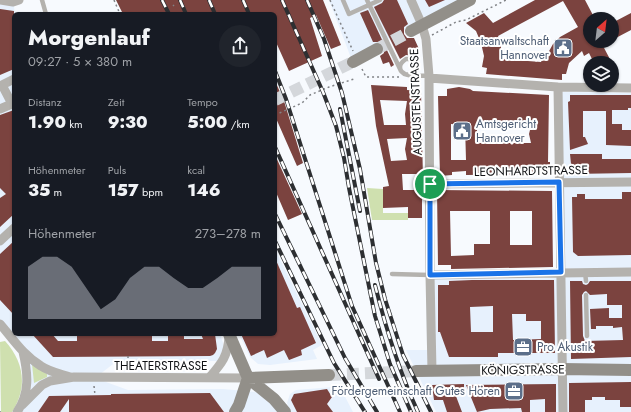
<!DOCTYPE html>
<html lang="de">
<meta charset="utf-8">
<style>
body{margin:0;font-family:Jost,sans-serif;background:#20242c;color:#f1f3f6;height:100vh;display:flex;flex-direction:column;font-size:15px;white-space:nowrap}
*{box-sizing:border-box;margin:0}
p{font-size:13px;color:#9ea1a6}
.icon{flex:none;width:22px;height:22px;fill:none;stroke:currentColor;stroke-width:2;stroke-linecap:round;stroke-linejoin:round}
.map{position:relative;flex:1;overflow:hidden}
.panel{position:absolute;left:12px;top:12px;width:265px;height:324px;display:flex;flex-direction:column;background:#171b24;border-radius:6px;box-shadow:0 1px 3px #0004}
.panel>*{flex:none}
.needle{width:26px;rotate:28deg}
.tools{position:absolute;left:583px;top:12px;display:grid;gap:8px}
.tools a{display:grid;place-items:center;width:36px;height:36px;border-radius:50%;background:#171b24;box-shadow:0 1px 3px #0004;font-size:20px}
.pin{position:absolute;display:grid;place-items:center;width:34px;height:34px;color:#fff;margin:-17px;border:2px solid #fff;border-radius:50%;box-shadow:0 1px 4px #0007}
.round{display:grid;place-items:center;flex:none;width:42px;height:42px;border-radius:21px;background:#20242c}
.head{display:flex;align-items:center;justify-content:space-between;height:68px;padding:0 16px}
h1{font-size:22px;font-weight:800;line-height:30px}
.figures{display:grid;grid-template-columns:repeat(3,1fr);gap:6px;height:68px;padding:4px 16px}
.figures div{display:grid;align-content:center}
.figures b{font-size:17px;font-weight:800}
.figures small{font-size:11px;font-weight:400}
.figures p{font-size:11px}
.chart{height:112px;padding:8px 16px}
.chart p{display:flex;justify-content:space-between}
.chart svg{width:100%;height:72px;margin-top:4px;fill:#8c9099;opacity:.7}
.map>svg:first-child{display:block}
.built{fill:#e7f1fd}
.green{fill:#cfe0af}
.building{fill:#7b433f;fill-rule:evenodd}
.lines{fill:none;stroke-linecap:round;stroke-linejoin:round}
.secondary-tunnel{stroke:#d4d7db;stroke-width:12;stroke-dasharray:12 6;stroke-linecap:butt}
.path{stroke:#818387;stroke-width:1.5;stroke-dasharray:2 3;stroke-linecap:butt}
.lane{stroke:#b4b2ae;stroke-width:4.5}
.street{stroke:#b4b2ae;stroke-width:9}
.secondary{stroke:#928f89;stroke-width:12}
.rail-casing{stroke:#2d2f32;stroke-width:4}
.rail{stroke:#fff;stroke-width:2.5;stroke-dasharray:8;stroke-linecap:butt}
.route-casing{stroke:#fff;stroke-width:8}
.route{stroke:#1a73e8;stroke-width:5}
.labels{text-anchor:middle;stroke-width:4;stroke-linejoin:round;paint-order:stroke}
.service-label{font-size:12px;fill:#4e5e75;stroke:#fff;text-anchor:end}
.street-label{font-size:12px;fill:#101215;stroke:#fff}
</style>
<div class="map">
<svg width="631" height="412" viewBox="0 0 631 412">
<rect width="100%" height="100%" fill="#f7fafe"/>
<path class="built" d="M 0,0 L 13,0 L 15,14 L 14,14 L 14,334 L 220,334 L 223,343 L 223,351 L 218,361 L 117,361 L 95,378 L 128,390 L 223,389 L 256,392 L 283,412 L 17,412 L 22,405 L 23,352 L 0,325 Z
M 329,0 L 461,0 L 351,58 Z
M 562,92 L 631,93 L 631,412 L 436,412 L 406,350 L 427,350 L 426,279 L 563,278 Z
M 275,249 L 322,345 L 313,350 L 317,359 L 270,365 L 258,364 L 250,357 L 239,334 L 275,334 Z
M 333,387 L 341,389 L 353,412 L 291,412 L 287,403 L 290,394 L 296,390 Z"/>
<path class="green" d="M 367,188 L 383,189 L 383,213 L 408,213 L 408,220 L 372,220 Z
M 5,341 C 24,362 28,387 12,412 L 1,412 L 0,342 Z
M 32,364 L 47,374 L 47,377 L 34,383 Z"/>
<path class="building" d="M 116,0 L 323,0 L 341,45 L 331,49 L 316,15 L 310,18 L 322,56 L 289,71 L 275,40 L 275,14 L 123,14 Z
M 384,0 L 397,0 L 408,24 L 404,27 L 404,34 L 407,38 L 414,38 L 419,49 L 413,51 L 415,56 L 406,55 L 400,59 L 374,7 L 382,3 Z
M 425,0 L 445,0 L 429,7 Z
M 535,0 L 585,0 L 595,19 L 590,19 L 590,41 L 611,41 L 603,46 L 612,63 L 594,63 L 589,53 L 584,56 L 582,51 L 569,63 L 566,74 L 562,74 L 562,80 L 486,74 L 487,68 L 482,67 L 484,56 L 481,43 L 476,31 L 466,23 L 484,13 L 493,23 ZM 563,1 L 578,27 L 560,37 L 553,44 L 548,53 L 546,52 L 541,62 L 501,59 L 501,46 L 498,36 Z
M 0,9 L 14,11 L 14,69 L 0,75 Z
M 368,10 L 394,65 L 391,67 L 389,62 L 383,64 L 380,56 L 384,53 L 384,46 L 381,42 L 373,42 L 360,13 Z
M 631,13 L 631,30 L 612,40 L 612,23 Z
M 275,81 L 284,101 L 303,163 L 297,166 L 275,116 Z
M 371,85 L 407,87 L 407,90 L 421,91 L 423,179 L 416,179 L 416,174 L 402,174 L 403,190 L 422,190 L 422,218 L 408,218 L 408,207 L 383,208 L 383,187 L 389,186 L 376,126 ZM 380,100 L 407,101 L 405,114 L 406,125 L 384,125 ZM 407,138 L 405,149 L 407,160 L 391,161 L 387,139 Z
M 459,87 L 470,89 L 473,91 L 549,95 L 548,162 L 550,162 L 550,174 L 466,175 L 466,171 L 452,172 L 452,175 L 440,176 L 438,96 L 447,96 L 447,89 ZM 477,123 L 531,126 L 529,134 L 531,143 L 477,143 ZM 451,124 L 465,125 L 466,160 L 451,160 Z
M 570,95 L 631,95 L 631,108 L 628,108 L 628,110 L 612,110 L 612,124 L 622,124 L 622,130 L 631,130 L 631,146 L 606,145 L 606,111 L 583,111 L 583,137 L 585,137 L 588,144 L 570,150 L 568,102 L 570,101 Z
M 14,110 L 14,214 L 0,227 L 0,198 L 6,194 L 0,188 L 0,115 Z
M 570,154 L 602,154 L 602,159 L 631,159 L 631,173 L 572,174 Z
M 275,155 L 302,214 L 288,220 L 275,190 Z
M 437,190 L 552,191 L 553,267 L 451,269 L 451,265 L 438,265 ZM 450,211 L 490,211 L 490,244 L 474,244 L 474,255 L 451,256 ZM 510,211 L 532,211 L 532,245 L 510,245 Z
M 622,192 L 631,192 L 631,255 L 578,256 L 573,252 L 572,197 L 577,197 L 577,194 L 585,194 L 585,199 L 622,199 Z
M 14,241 L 14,315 L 0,300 L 0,254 Z
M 275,258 L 297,308 L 300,307 L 316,343 L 301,350 L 302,355 L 289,360 L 284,350 L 267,358 L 264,350 L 251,356 L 241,334 L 275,334 Z
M 472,280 L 554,280 L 555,353 L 498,353 L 498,357 L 449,357 L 440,332 L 438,332 L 438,285 L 449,285 L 449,281 ZM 493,306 L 493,332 L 471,332 L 470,307 ZM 512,314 L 526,314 L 526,321 L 541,321 L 541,339 L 513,340 Z
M 570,281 L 582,281 L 583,284 L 586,285 L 588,284 L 590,281 L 631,281 L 631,357 L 571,359 ZM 586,291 L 590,295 L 607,294 L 607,305 L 622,305 L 622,318 L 609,318 L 609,308 L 590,309 L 591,329 L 596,329 L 596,326 L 613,326 L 613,328 L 622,327 L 623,340 L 585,341 L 583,336 L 582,295 L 584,292 Z
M 32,334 L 52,334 L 58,341 L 77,341 L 77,334 L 152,334 L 152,341 L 168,341 L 168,334 L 184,334 L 184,339 L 203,339 L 201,334 L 215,334 L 217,349 L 215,353 L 213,355 L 210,356 L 53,357 Z
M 631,382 L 631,407 L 620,407 L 620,400 L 605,400 L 605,397 L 592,397 L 592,400 L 585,400 L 585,412 L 569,412 L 569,383 Z
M 464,384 L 464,391 L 454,391 L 462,412 L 447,412 L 443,400 L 434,400 L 432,385 Z
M 556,384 L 556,412 L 545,412 L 545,399 L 530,400 L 530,412 L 522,412 L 521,408 L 490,409 L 477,412 L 466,385 Z
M 327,389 L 332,397 L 327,404 L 333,412 L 297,412 L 291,400 L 294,394 Z
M 210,393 L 224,412 L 69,412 L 69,399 L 60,412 L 38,412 L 49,396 L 111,395 L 111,394 Z"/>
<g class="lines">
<path class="secondary-tunnel" d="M 377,49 L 411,31
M 275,100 L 353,62
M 329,375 L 416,371"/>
<path class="path" d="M 114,0 L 120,14
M 330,0 L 353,51
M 173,5 L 174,6
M 432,35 L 456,22 L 466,20 L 506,0
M 362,69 L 366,77 L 399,77
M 275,115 L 302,103 L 310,95 L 329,87 L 354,79
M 128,368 L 128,356
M 94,386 L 95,395
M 0,411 L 0,412"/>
<path class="lane" d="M 42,0 L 46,14
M 343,0 L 349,14 L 380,0
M 367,0 L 401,71 C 405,75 409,76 414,73 L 417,67 L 416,63 L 410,59 L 406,59 C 403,61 400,63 400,67 C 400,79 421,75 429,76
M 585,272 L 586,281
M 392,274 L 430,275
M 586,295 L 587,336"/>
<path class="street" d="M 0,0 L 13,2 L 19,0
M 411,0 L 422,25 L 426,39 L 429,76 L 430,275 L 432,371
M 429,78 L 558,87 L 631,88
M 2,85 L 12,104
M 0,86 L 14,79
M 558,87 L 563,412
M 0,109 L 14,103
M 430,184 L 631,182
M 0,241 L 14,228
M 430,275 L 631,272
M 0,324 C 13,339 24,356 41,366 C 50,372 61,374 70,377
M 209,378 C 222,363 228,356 229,336
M 22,405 L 42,385 L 50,381 L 74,377 L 248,378
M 17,412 C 30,393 28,373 23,352"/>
<path class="secondary" d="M 411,31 L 470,0
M 353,62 L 377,49
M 229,334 L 248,378 L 274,399 L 285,412
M 416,371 L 562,369 L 631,370
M 248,378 L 329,375
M 235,412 L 239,405 L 248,378"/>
<g class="rail-casing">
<path id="rail" d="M 162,0 L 169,14
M 180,0 L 186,14
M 209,0 L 215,14
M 243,0 L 249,14
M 282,0 L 323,92 L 336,126 L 344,158 L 349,188 L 375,316 L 390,364 L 411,412
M 307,0 L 324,39 L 342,93 L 360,169 L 376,263 L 385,299 L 403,355 L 431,412
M 275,71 L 286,99 L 352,306 L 400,412
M 340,109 L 360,211
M 275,147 L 379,379
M 275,214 L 345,358 L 377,412
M 275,241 L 334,363 L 365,412
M 375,285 C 386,329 399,371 418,412"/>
</g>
<use href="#rail" class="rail"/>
</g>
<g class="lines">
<g class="route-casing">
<path id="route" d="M 559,182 L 561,272 L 430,275 L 430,184 Z"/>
</g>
<use href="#route" class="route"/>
</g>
<defs>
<g id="civic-square" transform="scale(1)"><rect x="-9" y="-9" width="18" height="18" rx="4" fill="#5c6f8a" stroke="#fff"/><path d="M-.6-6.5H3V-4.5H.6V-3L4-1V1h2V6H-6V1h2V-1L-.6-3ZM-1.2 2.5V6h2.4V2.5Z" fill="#fff"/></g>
<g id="office-square" transform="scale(1)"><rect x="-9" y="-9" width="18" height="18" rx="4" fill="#5c6f8a" stroke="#fff"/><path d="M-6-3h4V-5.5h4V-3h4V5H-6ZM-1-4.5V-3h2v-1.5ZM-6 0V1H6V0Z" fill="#fff"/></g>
</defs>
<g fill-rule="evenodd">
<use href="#civic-square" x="563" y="48"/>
<use href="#civic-square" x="462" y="131"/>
<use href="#office-square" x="523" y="347"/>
<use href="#office-square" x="514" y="391"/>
</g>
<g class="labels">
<g class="service-label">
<text x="549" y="45">Staatsanwaltschaft<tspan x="549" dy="14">Hannover</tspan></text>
<text x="476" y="128" text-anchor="start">Amtsgericht<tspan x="476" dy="14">Hannover</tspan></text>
<text x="537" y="351" text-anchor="start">Pro Akustik</text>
<text x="500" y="395">Fördergemeinschaft Gutes Hören</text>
</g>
<g class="street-label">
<text transform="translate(416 102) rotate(-92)" y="4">AUGUSTENSTRASSE</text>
<text transform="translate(531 171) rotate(-1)" y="4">LEONHARDTSTRASSE</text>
<text x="161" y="370">THEATERSTRASSE</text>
<text transform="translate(523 370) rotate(-1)" y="4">KÖNIGSTRASSE</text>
</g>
</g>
</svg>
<div class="tools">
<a><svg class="needle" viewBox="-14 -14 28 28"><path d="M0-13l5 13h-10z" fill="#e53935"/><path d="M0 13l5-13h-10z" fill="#9ea1a6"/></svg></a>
<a><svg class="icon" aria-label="layers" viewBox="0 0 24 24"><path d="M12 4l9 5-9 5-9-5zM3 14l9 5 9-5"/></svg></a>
</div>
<div class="pin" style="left:430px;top:184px;background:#1e9e55"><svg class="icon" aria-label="arrive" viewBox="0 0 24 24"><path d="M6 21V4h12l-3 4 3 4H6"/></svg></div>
<section class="panel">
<div class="head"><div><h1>Morgenlauf</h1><p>09:27 · 5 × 380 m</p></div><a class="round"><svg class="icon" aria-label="share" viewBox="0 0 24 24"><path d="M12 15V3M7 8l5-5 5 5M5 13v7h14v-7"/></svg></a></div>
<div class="figures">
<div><p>Distanz</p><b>1.90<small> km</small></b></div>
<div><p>Zeit</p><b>9:30</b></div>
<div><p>Tempo</p><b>5:00<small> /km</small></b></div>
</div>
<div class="figures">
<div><p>Höhenmeter</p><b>35<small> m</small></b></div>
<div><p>Puls</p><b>157<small> bpm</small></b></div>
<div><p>kcal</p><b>146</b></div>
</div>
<div class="chart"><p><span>Höhenmeter</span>273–278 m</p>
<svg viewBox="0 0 160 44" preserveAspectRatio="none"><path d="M0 44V12L10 6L20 6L30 12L40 25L50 38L60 32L70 19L80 12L90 12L100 19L110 25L120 25L130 19L140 12L150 12L160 12V44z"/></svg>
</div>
</section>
</div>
